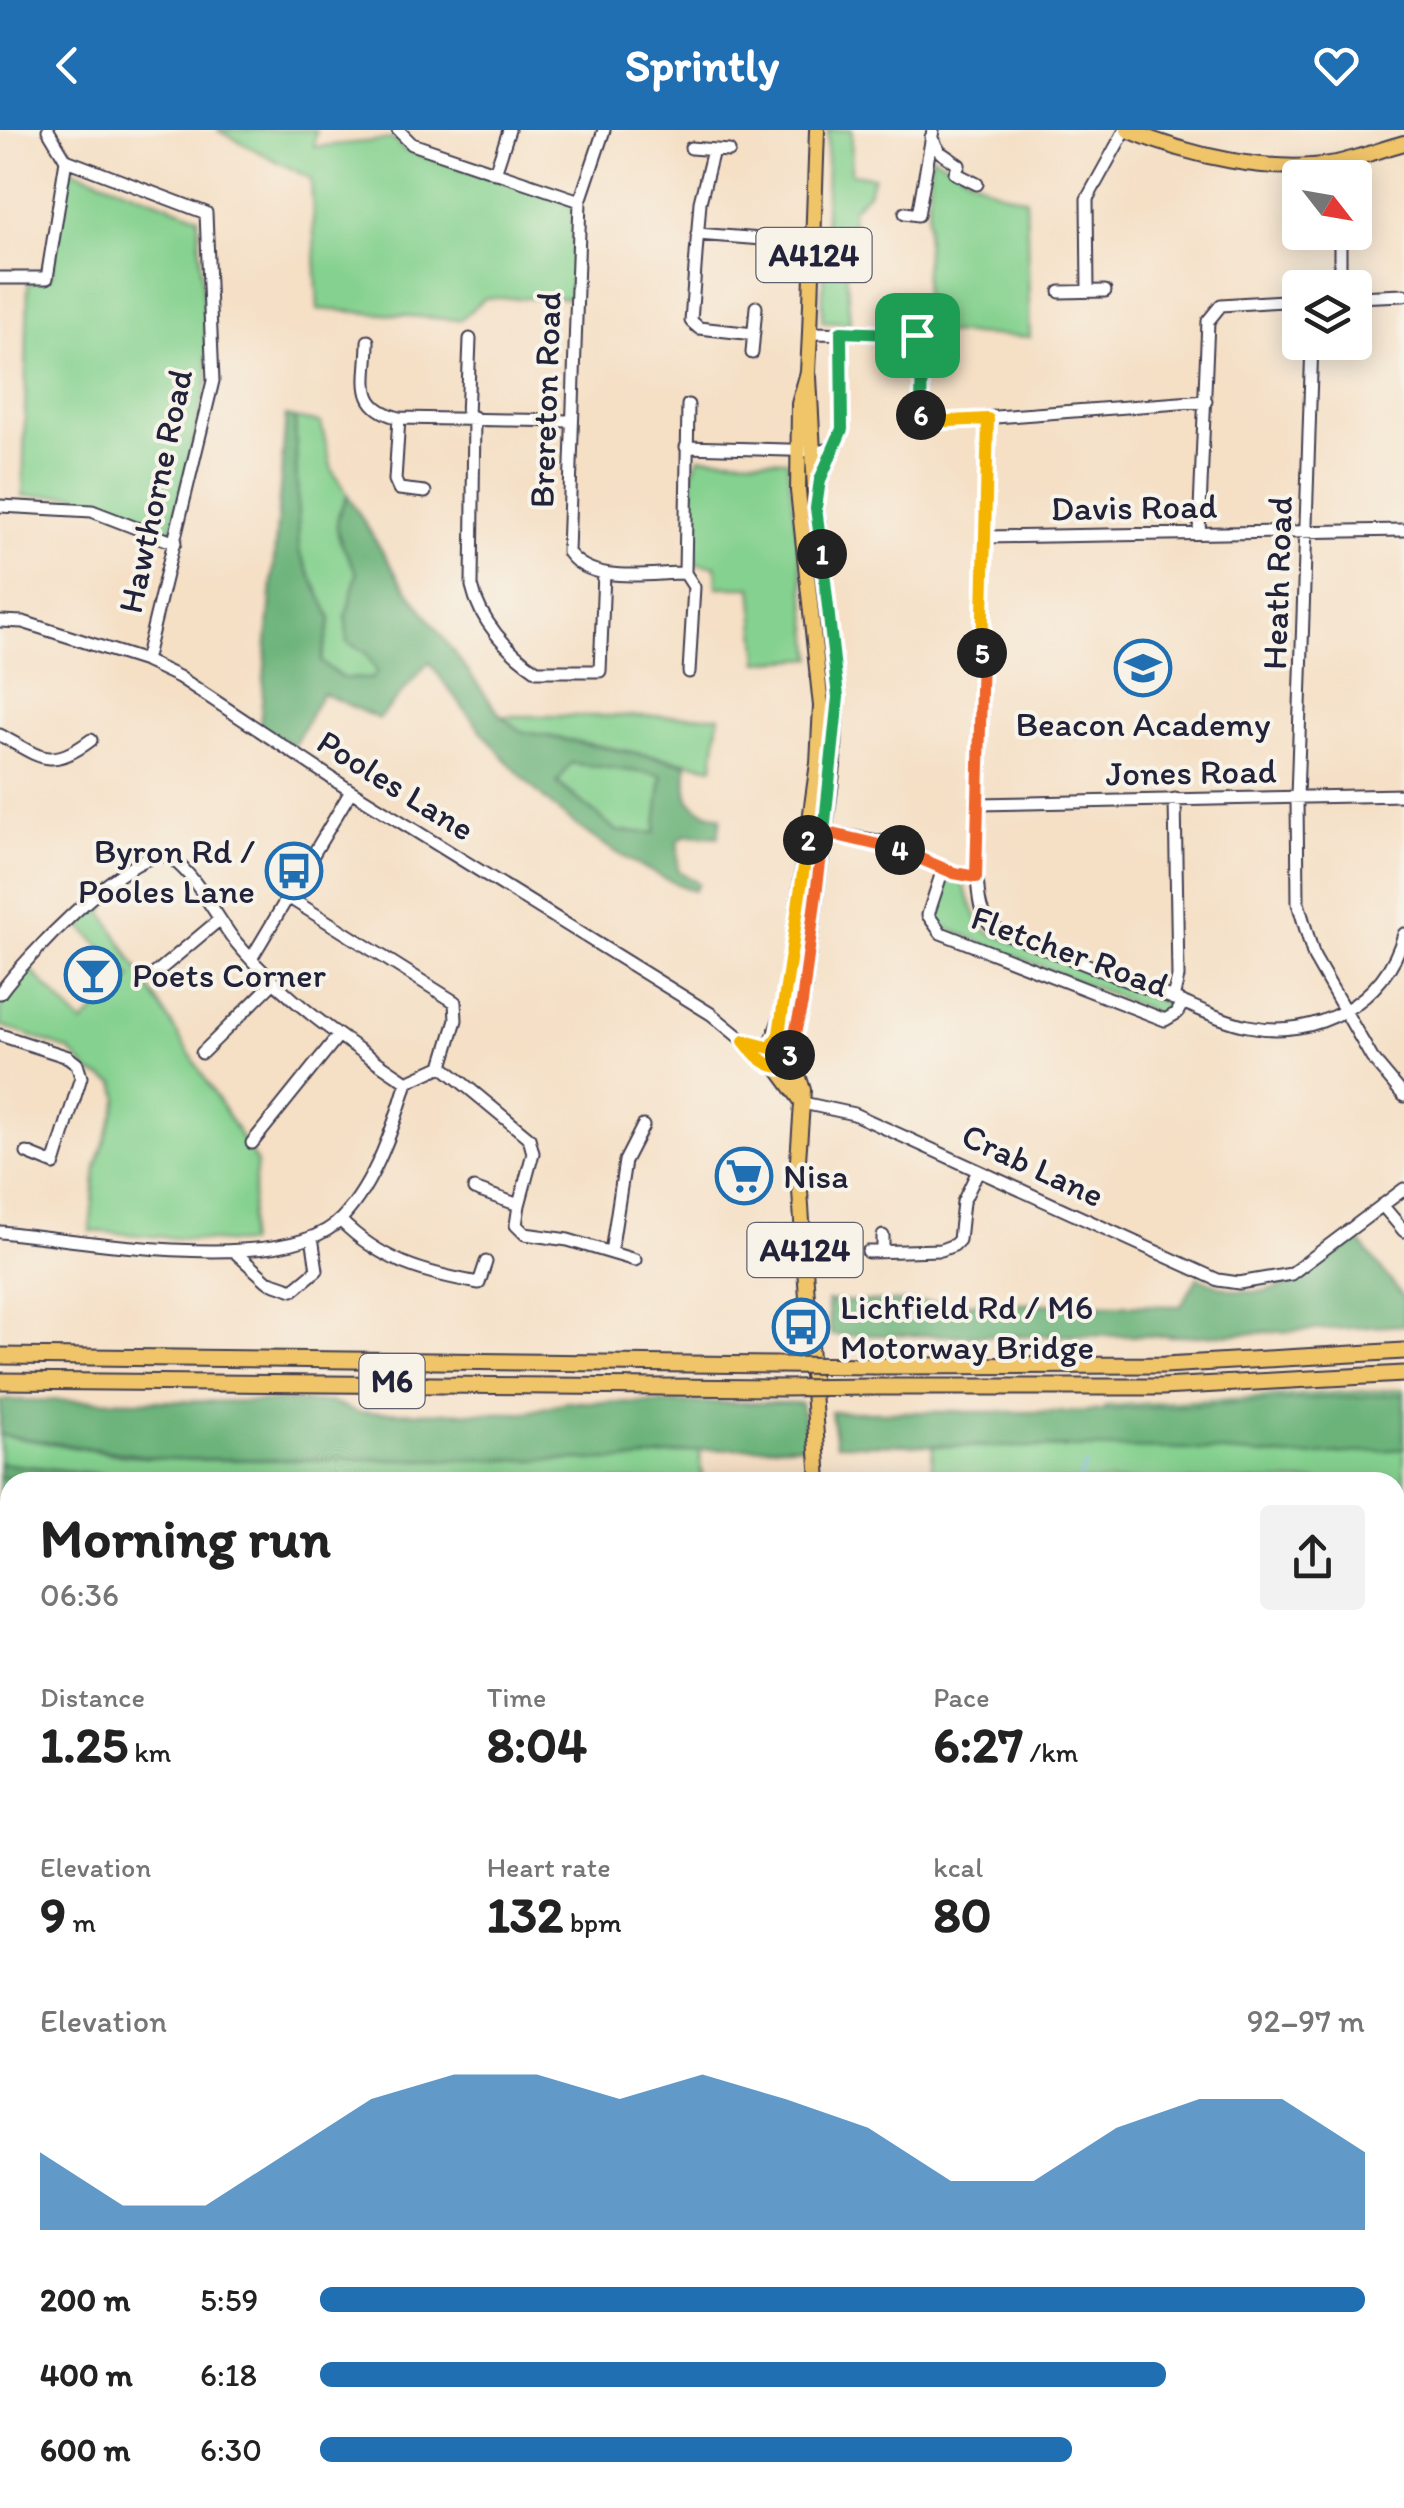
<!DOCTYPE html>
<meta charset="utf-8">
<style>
body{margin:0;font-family:Itim,sans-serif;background:#f2f2f2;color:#222;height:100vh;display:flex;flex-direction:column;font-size:38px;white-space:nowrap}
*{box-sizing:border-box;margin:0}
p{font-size:32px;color:#767676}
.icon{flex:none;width:55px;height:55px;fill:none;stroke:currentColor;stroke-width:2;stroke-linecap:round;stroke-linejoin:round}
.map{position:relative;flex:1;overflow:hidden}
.drawer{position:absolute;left:0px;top:1342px;width:1405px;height:1038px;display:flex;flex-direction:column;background:#fff;border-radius:30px 30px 0 0;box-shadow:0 5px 25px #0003}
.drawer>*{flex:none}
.needle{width:65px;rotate:121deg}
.fabs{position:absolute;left:1282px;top:30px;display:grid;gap:20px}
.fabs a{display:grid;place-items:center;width:90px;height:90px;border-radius:10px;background:#fff;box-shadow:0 5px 25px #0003;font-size:50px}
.pin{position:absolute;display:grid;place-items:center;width:85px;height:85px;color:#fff;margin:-42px;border-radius:20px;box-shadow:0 5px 15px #0006}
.km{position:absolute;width:50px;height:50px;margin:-25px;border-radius:50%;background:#222;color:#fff;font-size:28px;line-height:50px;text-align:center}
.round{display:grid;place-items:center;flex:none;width:105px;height:105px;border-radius:10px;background:#f2f2f2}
.head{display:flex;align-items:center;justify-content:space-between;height:170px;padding:0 40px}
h1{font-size:55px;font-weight:700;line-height:75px}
.figures{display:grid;grid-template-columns:repeat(3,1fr);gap:15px;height:170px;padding:10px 40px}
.figures div{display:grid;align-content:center}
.figures b{font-size:50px;font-weight:700}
.figures small{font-size:28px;font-weight:400}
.figures p{font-size:28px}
.chart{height:280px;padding:20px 40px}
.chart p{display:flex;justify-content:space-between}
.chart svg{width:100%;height:180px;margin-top:10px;fill:#1f6fb2;opacity:.7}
ul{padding:0 40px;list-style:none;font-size:32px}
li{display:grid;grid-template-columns:160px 120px 1fr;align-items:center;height:75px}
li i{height:25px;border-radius:12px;background:#1f6fb2}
header{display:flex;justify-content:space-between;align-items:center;height:130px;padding:0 40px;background:#1f6fb2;color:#fff;font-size:45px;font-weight:700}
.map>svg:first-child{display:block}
.green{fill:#85d18f;stroke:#547a65;stroke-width:2.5}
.forest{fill:#6cb37a;stroke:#476a5a;stroke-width:2.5;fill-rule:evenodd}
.water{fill:#7bbcf0;stroke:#4e6f96;stroke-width:2.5}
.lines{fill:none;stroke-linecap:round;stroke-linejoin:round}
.stream{stroke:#7bbcf0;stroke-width:2.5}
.canal{stroke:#7bbcf0;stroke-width:11}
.minor-casing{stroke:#423e50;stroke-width:15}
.major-casing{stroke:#423e50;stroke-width:18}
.highway-casing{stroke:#423e50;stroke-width:19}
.minor{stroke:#fff;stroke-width:11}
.major{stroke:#f0c469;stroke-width:14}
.highway{stroke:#f0c469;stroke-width:15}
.highway-bridge-casing{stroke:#423e50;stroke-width:19;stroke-linecap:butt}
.highway-bridge{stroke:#f0c469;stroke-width:15}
.split-1-casing{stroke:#fff;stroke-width:20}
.split-2-casing{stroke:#fff;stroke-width:20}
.split-3-casing{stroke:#fff;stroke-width:20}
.split-4-casing{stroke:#fff;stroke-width:20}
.split-5-casing{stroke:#fff;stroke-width:20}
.split-6-casing{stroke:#fff;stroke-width:20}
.split-7-casing{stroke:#fff;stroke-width:20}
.split-1{stroke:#22a559;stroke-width:12}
.split-2{stroke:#22a559;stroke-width:12}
.split-3{stroke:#f5b400;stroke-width:12}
.split-4{stroke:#f0652b;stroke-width:12}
.split-5{stroke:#f0652b;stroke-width:12}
.split-6{stroke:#f5b400;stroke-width:12}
.split-7{stroke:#22a559;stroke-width:12}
.labels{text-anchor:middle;stroke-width:8;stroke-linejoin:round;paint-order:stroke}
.shield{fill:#f7f3e8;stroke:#62616f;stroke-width:2.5}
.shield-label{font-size:32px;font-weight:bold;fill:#22223b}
.street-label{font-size:35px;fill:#22223b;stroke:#f7f3e8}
.poi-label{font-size:35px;fill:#22223b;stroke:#f7f3e8;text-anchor:start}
</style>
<header><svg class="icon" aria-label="back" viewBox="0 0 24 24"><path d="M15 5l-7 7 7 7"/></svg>Sprintly<svg class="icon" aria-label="heart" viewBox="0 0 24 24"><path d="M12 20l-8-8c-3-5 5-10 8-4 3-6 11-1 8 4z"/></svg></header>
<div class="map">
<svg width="1404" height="2378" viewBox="0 0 1404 2378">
<rect width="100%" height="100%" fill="#f7f3e8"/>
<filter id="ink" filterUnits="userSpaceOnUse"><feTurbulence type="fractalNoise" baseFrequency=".01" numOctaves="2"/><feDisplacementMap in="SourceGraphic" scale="20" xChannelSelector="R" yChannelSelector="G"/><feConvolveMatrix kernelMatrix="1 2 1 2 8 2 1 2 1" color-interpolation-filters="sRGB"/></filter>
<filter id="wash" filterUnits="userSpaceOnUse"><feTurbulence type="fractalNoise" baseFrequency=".0048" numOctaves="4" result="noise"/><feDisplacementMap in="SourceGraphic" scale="40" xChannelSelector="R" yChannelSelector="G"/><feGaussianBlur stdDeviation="2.25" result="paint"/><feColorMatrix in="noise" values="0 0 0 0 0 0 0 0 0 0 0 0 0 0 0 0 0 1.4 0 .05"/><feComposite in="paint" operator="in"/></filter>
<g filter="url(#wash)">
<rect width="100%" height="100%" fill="#f5dfc5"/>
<path class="green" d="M 217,0 L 316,0 L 314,17 L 393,9 L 404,20 L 573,73 L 571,168 L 485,168 L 460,190 L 318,179 L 311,49 Z
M 828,0 L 852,0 L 851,44 L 874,47 L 868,63 L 852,79 L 854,133 L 846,138 L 850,193 L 822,191 Z
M 931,25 L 992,59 L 1026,69 L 1030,207 L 926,202 L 922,197 Z
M 69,38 L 198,86 L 208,250 L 171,402 L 76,365 L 23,366 L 28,154 L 51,146 Z
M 295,288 L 321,293 L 332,340 L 348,366 C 326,398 341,411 357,442 L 346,487 L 347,512 L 366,523 L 377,542 L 371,549 L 342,548 L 321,532 L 331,488 L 299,421 Z
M 700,327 L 787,330 L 813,528 L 759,532 L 752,457 L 717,457 L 716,436 L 695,434 L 692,342 Z
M 501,586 L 719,586 L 713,637 L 521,601 Z
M 570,633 L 663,645 L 655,703 L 617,701 L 557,652 Z
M 946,746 L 963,754 L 979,794 L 988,802 L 1175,877 L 1169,884 L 1157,883 L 939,795 L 933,789 Z
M 108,768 L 103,783 L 257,1033 L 247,1114 L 90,1101 L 96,1037 L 119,968 L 115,953 L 91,943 L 69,920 L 0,895 L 0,876 L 29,838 L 82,894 L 132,847 L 76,792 Z
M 1404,1259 L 1404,1802 L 1395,1799 L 1395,1352 L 931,1352 L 933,1316 L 1086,1318 L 1105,1276 Z
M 0,1305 L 125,1326 L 190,1330 L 636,1330 L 699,1320 L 703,1352 L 10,1352 L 10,2053 L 0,2058 Z"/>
<path class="forest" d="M 286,286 L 295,288 L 299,421 L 331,488 L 321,532 L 342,548 L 371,549 L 377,542 L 366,523 L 347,512 L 346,487 L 357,443 C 341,411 326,398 348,366 L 398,447 L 501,586 L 521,601 L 687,634 C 686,669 684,677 721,687 L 718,707 L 686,705 L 678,711 L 678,740 L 699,754 L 694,761 C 567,710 507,639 429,532 L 379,589 L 322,563 L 294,616 L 260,596 ZM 571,633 L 662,645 L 655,703 L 617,701 L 557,653 Z
M 1356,1107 L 1404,1168 L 1404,1195 L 1199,1206 L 831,1205 L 827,1171 L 1181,1176 L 1198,1147 C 1269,1182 1301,1150 1356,1107 Z
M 1404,1264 L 1404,1319 L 1290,1327 L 1186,1319 L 836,1314 L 831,1282 L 1067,1282 Z
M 0,1270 L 331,1272 L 356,1282 L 524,1283 L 566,1272 L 801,1273 L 808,1315 L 699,1320 L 636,1330 L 163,1329 L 0,1305 Z
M 0,1333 L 173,1352 L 26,1352 L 23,1347 L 0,1348 Z
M 10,1385 L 10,1441 L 1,1443 L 0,1409 Z
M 0,1577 L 10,1579 L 10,1807 L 0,1804 Z
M 0,1900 L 10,1906 L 10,2015 L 0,2018 Z"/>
<path class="water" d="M 1404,1414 L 1404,1746 L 1395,1740 L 1395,1419 Z"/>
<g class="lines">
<path class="stream" d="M 1078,1352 L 1086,1335
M 0,1685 L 10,1688
M 0,1793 L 10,1796"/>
<path class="canal" d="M 0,1552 L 10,1554
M 0,2039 L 10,2035"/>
</g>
</g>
<g filter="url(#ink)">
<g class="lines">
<g class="minor-casing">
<path id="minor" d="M 48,0 L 66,30
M 398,0 L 412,14 L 580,71
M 604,0 L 580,71 L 568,422 C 591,455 648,443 685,443
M 931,7 L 940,22 L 959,35 L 955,43 L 977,54
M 691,18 L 729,21
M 713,20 L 700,72 L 691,191 L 699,198 L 754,204
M 1335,33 L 1340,48
M 495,43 L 509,0
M 905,83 L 918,85 L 933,0
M 1340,102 L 1340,158
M 697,104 L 814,113
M 0,148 L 47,148 L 66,30 L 206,83 L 213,251 L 145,531
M 1088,161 L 1087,69 L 1125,0
M 1060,162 L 1105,161
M 1355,167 L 1404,165
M 810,203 L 917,205 L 922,209 L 920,286 L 930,292 L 1206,271
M 368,211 C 368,250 354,276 399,288 L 571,291
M 1312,212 L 1297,668 L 1298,773 L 1314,827 L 1372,928 L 1404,966
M 752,223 L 756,177
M 688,275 L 685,443 L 694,457 L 689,542
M 467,287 L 470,209
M 474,287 L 472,456 C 480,491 507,521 537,541 L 600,541 L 604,443
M 399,288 L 395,350 L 399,359 L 425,362
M 988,289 L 977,747 C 979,768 978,784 995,799 C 1055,822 1115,846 1175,869 C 1199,879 1223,891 1248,896 C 1316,910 1386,872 1404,804
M 686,317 L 823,321 L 836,317
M 819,357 L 842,299 L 841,202
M 0,376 L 92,381 L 175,413
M 1199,403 L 1208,191 L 1221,175 L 1300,170
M 985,407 L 1404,400
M 0,491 L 23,492 L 145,531 L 179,547 L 351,661 L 711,884 L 773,935
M 0,605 C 40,627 50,641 91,610
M 979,674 L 1404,665
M 818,701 L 884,712 L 954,743 L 977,747
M 943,739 L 928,785 L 941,803 L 1165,890 L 1177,883 L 1183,872
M 288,767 L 455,872 L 456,890 L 442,936 L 529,1008 L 533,1023 L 519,1075
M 251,829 L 351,661
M 151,847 L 219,790
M 0,863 C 26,827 119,730 162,725 C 189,731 217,789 235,811 C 283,869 345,911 407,952 L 442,936
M 1173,869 L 1178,847 L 1175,669
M 0,905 L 68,927 L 77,934 L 81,947 L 54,1034 L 27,1023
M 202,923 L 274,852
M 803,973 L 854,984 L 1218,1150 L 1239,1153 L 1291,1144 L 1404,1059
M 252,1013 L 338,906
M 474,1059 L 519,1075 L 516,1095 L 525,1104 L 568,1110 L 635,1130
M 1382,1075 L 1404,1101
M 340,1090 C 381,1131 423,1143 479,1153 L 486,1132
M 0,1102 C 77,1109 287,1148 342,1088 C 375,1053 394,996 407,952
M 611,1122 L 625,1031 L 643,996
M 868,1122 L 941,1120 L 954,1115 L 959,1110 L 963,1072 L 978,1041
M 883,1122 L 883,1106
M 237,1124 L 267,1151 L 293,1160 L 317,1140 L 312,1107
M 1395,1827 L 1404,1830
M 1395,2026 L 1404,2028
M 0,2097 L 10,2099
M 1395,2114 L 1404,2115
M 1395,2215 L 1404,2215
M 0,2280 L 10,2282
M 1395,2320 L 1404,2306
M 182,2370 L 225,2378
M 675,2370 L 676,2378
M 1324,2370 L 1367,2378
M 172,2378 L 173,2370
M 298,2378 L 299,2370
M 346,2378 L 347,2370
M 481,2378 L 482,2370
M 946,2378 L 948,2370
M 1210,2378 L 1211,2370
M 1304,2378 L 1305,2370"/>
</g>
<g class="major-casing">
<path id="major" d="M 1128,0 C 1186,25 1272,45 1336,33 C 1359,28 1382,19 1404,13
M 790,921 L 802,873 L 833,636 L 837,567 L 816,378 L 809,247
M 790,921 L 803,960 L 798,1030 L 819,1352
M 803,973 L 768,925 L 783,883 L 818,633 L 821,576 L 798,361 L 799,274 L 808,242 L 810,203 L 817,0
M 813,2378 L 813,2370"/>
</g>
<g class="highway-casing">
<path id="highway" d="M 0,1226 L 778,1235
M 875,1236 L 1165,1235 L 1404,1221
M 0,1251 L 783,1258
M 873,1257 L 1162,1257 L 1404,1244"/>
</g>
<use href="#minor" class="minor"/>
<use href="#major" class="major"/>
<use href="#highway" class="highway"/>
<g class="highway-bridge-casing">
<path id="highway-bridge" d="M 778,1235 L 875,1236
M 783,1258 L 873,1257"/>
</g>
<use href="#highway-bridge" class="highway-bridge"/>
</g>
</g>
<g class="lines" filter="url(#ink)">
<g class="split-1-casing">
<path id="split-1" d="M 822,424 L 816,378 L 820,350 L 842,299 L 841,202 L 917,205"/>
</g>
<g class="split-2-casing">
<path id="split-2" d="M 808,710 L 809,700 L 824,702 L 838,567 L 822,424"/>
</g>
<g class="split-3-casing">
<path id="split-3" d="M 790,925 L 786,936 C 768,940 754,924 744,911 L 771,918 L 779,904 L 808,710"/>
</g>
<g class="split-4-casing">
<path id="split-4" d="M 790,925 L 802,873 L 824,702 L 900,720"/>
</g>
<g class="split-5-casing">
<path id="split-5" d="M 900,720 L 954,743 L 976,747 L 982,523"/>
</g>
<g class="split-6-casing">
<path id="split-6" d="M 921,285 L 930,292 L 988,289 L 982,523"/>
</g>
<g class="split-7-casing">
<path id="split-7" d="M 917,205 L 922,209 L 921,285"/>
</g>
<use href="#split-1" class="split-1"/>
<use href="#split-2" class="split-2"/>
<use href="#split-3" class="split-3"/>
<use href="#split-4" class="split-4"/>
<use href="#split-5" class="split-5"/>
<use href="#split-6" class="split-6"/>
<use href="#split-7" class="split-7"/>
</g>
<defs>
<g id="school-ring" transform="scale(2.875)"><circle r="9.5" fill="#f7f3e8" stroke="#1f6fb2" stroke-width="1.5"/><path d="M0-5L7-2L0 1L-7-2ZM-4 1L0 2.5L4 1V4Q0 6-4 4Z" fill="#1f6fb2"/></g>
<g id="bus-ring" transform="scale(2.875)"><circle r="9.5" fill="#f7f3e8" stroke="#1f6fb2" stroke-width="1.5"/><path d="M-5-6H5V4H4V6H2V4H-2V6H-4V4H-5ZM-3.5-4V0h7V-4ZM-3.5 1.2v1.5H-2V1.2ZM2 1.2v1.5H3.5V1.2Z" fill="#1f6fb2"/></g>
<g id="bar-ring" transform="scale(2.875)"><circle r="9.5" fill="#f7f3e8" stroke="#1f6fb2" stroke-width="1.5"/><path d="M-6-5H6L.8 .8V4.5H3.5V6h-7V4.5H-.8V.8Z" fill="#1f6fb2"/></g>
<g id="supermarket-ring" transform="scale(2.875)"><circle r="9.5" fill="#f7f3e8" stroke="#1f6fb2" stroke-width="1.5"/><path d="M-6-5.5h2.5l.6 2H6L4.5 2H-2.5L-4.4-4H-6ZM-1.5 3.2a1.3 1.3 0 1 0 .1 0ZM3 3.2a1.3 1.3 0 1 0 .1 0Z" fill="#1f6fb2"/></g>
</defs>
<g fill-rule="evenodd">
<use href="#school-ring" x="1143" y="538"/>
<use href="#bus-ring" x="294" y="741"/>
<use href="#bar-ring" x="93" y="845"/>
<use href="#supermarket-ring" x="744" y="1046"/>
<use href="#bus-ring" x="801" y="1197"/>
</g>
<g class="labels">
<g class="shield">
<rect x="756.5" y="98" width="115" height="54" rx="8"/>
<rect x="747.5" y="1093" width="115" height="54" rx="8"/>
<rect x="359.5" y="1224" width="65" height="54" rx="8"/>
</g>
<g class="shield-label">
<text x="814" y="136">A4124</text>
<text x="805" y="1131">A4124</text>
<text x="392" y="1262">M6</text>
</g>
<g class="street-label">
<text transform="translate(545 270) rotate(-88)" y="12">Brereton Road</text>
<text transform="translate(155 361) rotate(-78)" y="12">Hawthorne Road</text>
<text transform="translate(1134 377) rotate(-1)" y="12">Davis Road</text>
<text transform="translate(1277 453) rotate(-88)" y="12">Heath Road</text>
<text transform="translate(1191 642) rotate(-1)" y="12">Jones Road</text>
<text transform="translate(396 655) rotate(32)" y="12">Pooles Lane</text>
<text transform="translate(1070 821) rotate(20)" y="12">Fletcher Road</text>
<text transform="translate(1033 1035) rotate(25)" y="12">Crab Lane</text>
</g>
<g class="poi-label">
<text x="1143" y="606" text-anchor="middle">Beacon Academy</text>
<text x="255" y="733" text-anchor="end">Byron Rd /<tspan x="255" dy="40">Pooles Lane</tspan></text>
<text x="132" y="857">Poets Corner</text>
<text x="783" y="1058">Nisa</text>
<text x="840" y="1189">Lichfield Rd / M6<tspan x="840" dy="40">Motorway Bridge</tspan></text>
</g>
</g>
</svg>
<div class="fabs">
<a><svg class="needle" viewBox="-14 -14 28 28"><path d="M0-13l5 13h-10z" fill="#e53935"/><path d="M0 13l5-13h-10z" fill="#767676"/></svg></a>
<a><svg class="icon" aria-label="layers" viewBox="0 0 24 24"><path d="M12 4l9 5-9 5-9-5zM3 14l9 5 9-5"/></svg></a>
</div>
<div class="pin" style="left:917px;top:205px;background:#1e9e55"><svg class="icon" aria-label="arrive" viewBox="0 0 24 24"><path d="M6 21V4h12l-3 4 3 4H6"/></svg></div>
<b class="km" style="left:822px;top:424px">1</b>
<b class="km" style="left:808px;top:710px">2</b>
<b class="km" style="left:790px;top:925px">3</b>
<b class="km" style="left:900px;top:720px">4</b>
<b class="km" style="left:982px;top:523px">5</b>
<b class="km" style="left:921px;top:285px">6</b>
<section class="drawer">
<div class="head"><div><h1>Morning run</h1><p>06:36</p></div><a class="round"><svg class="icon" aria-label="share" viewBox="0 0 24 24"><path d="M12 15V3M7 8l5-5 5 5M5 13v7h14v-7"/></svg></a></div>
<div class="figures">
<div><p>Distance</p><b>1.25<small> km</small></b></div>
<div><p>Time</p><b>8:04</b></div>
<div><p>Pace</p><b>6:27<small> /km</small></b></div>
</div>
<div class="figures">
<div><p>Elevation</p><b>9<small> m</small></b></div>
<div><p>Heart rate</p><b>132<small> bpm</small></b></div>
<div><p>kcal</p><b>80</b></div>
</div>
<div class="chart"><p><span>Elevation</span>92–97 m</p>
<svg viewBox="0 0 160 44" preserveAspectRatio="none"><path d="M0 44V25L10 38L20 38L30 25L40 12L50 6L60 6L70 12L80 6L90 12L100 19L110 32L120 32L130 19L140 12L150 12L160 25V44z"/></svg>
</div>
<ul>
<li><b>200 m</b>5:59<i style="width:100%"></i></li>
<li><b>400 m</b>6:18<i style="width:81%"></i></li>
<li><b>600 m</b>6:30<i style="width:72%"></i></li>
</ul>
</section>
</div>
